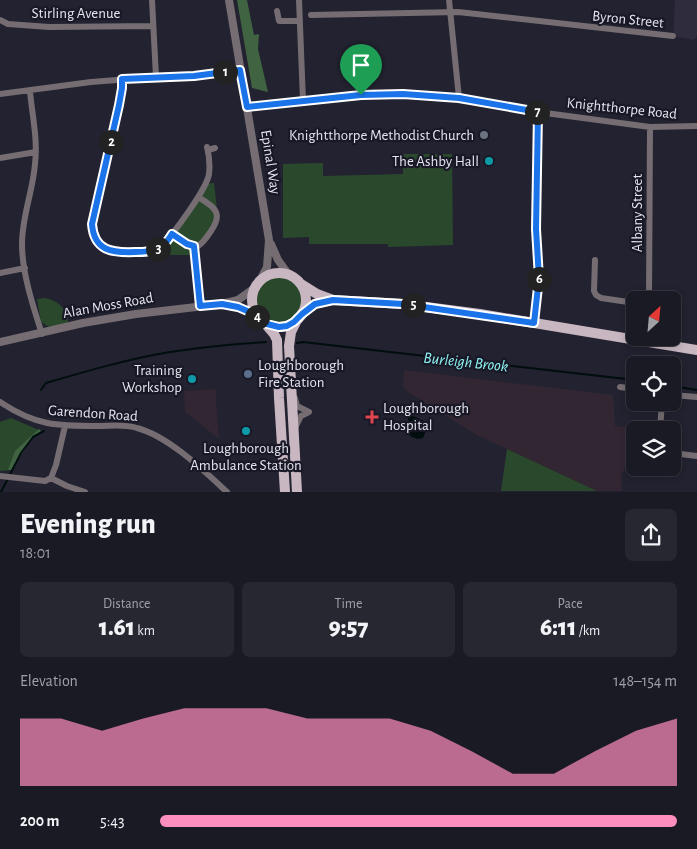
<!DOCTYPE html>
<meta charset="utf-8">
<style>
body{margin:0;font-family:"Alegreya Sans",sans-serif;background:#272731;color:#f1f3f6;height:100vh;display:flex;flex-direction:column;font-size:19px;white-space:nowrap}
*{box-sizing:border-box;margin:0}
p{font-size:16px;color:#9fa1a6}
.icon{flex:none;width:28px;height:28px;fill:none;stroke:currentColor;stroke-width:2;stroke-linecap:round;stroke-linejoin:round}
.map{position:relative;height:492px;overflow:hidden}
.side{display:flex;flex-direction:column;background:#1a1a24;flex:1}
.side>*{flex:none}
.needle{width:32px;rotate:26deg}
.tools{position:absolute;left:626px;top:291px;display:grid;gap:10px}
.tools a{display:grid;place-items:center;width:55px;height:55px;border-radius:8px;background:#1a1a24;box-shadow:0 2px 8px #0003,0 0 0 1px #383841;font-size:25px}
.pin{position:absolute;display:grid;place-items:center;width:42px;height:42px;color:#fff;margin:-51px -21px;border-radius:50% 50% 50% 0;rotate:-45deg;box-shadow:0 0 5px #0007}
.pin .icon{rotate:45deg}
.km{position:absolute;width:25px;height:25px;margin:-12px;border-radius:50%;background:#222;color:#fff;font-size:14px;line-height:25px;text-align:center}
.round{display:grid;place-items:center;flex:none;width:52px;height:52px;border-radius:8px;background:#272731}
.summary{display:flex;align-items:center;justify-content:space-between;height:85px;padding:0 20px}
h1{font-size:28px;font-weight:800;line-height:38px}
.metrics{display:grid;grid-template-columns:repeat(3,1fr);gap:8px;height:85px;padding:5px 20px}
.metrics div{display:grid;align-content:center;border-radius:8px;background:#272731;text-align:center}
.metrics b{font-size:25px;font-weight:800}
.metrics small{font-size:14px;font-weight:400}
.metrics p{font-size:14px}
.chart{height:140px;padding:10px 20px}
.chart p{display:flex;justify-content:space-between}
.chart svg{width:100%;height:90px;margin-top:5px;fill:#fe8ebc;opacity:.7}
ul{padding:0 20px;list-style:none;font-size:16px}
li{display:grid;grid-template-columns:80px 60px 1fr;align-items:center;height:38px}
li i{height:12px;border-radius:6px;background:#fe8ebc}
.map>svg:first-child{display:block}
.commercial{fill:#2e2c3d}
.industrial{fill:#322633}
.green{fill:#2a492c}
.forest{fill:#406342}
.water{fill:#000e0e}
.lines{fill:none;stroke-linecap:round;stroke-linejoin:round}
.stream{stroke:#000e0e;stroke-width:2}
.minor{stroke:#756d72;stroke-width:6}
.tertiary{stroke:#756d72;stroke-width:8}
.primary{stroke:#c8b7c1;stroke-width:10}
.route-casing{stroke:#fff;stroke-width:10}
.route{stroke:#1a73e8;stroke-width:6}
.worship-dot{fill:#6b7280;stroke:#191826;stroke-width:2}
.culture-dot{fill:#0f9aa8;stroke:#191826;stroke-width:2}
.service-dot{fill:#5c6f8a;stroke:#191826;stroke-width:2}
.health-dot{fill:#e0444e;stroke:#191826;stroke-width:2}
.labels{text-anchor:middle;stroke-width:4.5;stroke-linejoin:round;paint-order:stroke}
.street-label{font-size:15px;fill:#e5e5ef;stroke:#191826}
.poi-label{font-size:15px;fill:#e5e5ef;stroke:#191826;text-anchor:end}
.water-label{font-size:16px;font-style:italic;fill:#8ff6f5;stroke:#191826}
</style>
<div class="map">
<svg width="697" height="492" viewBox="0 0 697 492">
<rect width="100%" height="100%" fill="#222230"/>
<path class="commercial" d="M 675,0 L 697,0 L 697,36 L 694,40 L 673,36 Z"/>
<path class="industrial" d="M 404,370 L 613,395 L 615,426 L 632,428 L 634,466 L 626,466 L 621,475 L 622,491 L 597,491 L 477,435 L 405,390 L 403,386 Z
M 216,389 L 216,401 L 219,439 L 185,412 L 184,391 Z"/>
<path class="green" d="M 403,154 L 452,154 L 453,245 L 388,247 L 388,244 L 309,244 L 309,237 L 283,238 L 283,164 L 323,163 L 323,176 L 403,174 Z
M 213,183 L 214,183 L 218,218 L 198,246 L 195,255 L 157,255 L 154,251 L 158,249 L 206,184 Z
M256 300a23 23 0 1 1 46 0a23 23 0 1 1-46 0Z
M 44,298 C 58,300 69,310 68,324 L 49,327 L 41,322 L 37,299 Z
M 11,418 L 41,431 L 33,437 L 11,470 L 0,471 L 0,422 Z
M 507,449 L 597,491 L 501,491 Z"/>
<path class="forest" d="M 237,0 L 247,0 L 254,35 L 259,34 L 258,49 L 268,92 L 252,88 Z
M 39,429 L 41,431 L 33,437 L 11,470 L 8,470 L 15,451 Z"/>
<path class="water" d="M 411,415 L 426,422 L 428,425 L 423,438 L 417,439 L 410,436 L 408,418 Z"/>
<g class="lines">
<path class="stream" d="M 297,343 L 303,342 L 635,380
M 672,386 L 697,390
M 41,390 L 46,383 C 87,371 128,359 170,352 C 202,347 234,344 266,342
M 1,492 L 21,453 L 33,437 L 44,431"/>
<path class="minor" d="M 152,0 L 156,77
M 299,0 L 303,101
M 449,0 L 459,98
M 277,11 L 279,21 L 299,21
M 311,15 L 458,12 L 673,36
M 0,20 L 8,24 L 49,27 L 153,26
M 122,79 L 119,105 L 92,224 C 94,251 112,253 135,252 C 145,252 154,252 162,246 C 173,234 207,189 209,174 C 210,166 209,155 207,147
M 30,91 C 32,115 38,139 35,164 C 33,191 22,216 22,244 C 22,273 33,306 42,334
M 0,94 L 91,82 L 156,77 L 194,77 L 241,70
M 247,107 L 372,94 L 403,94 L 459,98 L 538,112 L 650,127 L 697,126
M 208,150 L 215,148
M 0,158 L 36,152
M 172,234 L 191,246 L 198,246 C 204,242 207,237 211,231 C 224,212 214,207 198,197
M 194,246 L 199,306
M 595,260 L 594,291 L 596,295 L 601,298 L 635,303
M 0,273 L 25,268
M 649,300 L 650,127
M 534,323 L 539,278 L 537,229 L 538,112
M 620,387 L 635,389
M 672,395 L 697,397
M 295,398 L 297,406 L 309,412 L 301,416 L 295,428
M 0,402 C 36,426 57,426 99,426 C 111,426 124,424 137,428 C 168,436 203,470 227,492
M 660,430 L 662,402
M 672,453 L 697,456
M 0,476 L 45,481 L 51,478 L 56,465 L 65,426
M 51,478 L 67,486 L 85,492"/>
<path class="tertiary" d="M 229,0 L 269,240 L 267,267 L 258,284
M 271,244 L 278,260 L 289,275
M 227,305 L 244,309 L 260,318
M 0,342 L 83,323 L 136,314 L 222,304 L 238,300 L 256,287"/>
<path class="primary" d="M252 300a27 27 0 1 1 54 0a27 27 0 1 1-54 0Z
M 301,284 L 317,294 L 333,300 L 403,304 L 480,314 L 697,350
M 302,313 L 315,304 L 332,300
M 263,321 L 274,334 L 277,340 L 279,398 L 285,492
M 297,492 L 289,346 L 291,332 L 298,318"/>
</g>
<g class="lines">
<g class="route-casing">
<path id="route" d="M 240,70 L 247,107 L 361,95 L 403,94 L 459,98 L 538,112 L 536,229 L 539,278 L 534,323 L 403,304 L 333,300 L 315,304 L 302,314 L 294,322 L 287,326 L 279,327 L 267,324 L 252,313 L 238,307 L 222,304 L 200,306 L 194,246 L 187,244 L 172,234 C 169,239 165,245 159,248 C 152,252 143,252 135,252 C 112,253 94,251 92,224 L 119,105 L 122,88 L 122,79 L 194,76 Z"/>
</g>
<use href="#route" class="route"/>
</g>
<circle class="worship-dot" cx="484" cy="135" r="5"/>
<g class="culture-dot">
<circle cx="489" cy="161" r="5"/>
<circle cx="192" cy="379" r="5"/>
<circle cx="246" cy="431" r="5"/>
</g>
<circle class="service-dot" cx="248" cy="374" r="5"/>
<path class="health-dot" d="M369.5 409.5h5v5h5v5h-5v5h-5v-5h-5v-5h5z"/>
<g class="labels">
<g class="street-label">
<text x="76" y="18">Stirling Avenue</text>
<text transform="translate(628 19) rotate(6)" y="5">Byron Street</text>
<text transform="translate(622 108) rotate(6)" y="5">Knightthorpe Road</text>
<text transform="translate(271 162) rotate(81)" y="5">Epinal Way</text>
<text transform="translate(637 213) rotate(-90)" y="5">Albany Street</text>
<text transform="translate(108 305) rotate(-10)" y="5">Alan Moss Road</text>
<text transform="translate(93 413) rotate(4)" y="5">Garendon Road</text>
</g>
<g class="poi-label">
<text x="474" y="140">Knightthorpe Methodist Church</text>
<text x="479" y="166">The Ashby Hall</text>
<text x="258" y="370" text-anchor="start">Loughborough<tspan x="258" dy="17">Fire Station</tspan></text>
<text x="182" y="375">Training<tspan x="182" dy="17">Workshop</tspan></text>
<text x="383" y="413" text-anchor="start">Loughborough<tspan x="383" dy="17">Hospital</tspan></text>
<text x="246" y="453" text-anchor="middle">Loughborough<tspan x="246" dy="17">Ambulance Station</tspan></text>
</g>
<g class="water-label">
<text transform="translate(466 361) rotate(6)" y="6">Burleigh Brook</text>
</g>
</g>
</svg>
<div class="tools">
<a><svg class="needle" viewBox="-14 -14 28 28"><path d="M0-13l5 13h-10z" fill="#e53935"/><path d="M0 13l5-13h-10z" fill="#9fa1a6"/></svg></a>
<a><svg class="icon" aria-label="locate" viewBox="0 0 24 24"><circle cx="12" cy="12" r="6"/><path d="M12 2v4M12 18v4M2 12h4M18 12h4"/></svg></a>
<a><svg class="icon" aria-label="layers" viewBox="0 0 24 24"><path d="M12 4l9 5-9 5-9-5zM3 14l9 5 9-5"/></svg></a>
</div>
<div class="pin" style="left:361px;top:95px;background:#1e9e55"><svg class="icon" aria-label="arrive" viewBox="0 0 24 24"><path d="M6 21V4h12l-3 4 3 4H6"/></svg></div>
<b class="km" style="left:225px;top:72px">1</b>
<b class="km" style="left:111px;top:142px">2</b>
<b class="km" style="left:158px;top:249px">3</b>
<b class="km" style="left:257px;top:317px">4</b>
<b class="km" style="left:413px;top:305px">5</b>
<b class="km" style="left:539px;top:279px">6</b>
<b class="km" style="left:537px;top:112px">7</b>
</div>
<section class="side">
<div class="summary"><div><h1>Evening run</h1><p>18:01</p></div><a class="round"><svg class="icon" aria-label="share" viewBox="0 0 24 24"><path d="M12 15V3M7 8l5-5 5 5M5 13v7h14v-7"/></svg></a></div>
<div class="metrics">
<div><p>Distance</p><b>1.61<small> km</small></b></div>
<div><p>Time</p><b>9:57</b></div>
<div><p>Pace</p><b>6:11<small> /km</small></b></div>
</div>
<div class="chart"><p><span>Elevation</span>148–154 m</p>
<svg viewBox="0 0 160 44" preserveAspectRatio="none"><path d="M0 44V11L10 11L20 17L30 11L40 6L50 6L60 6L70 11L80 11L90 11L100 17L110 27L120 38L130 38L140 27L150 17L160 11V44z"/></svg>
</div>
<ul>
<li><b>200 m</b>5:43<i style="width:100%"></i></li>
</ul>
</section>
